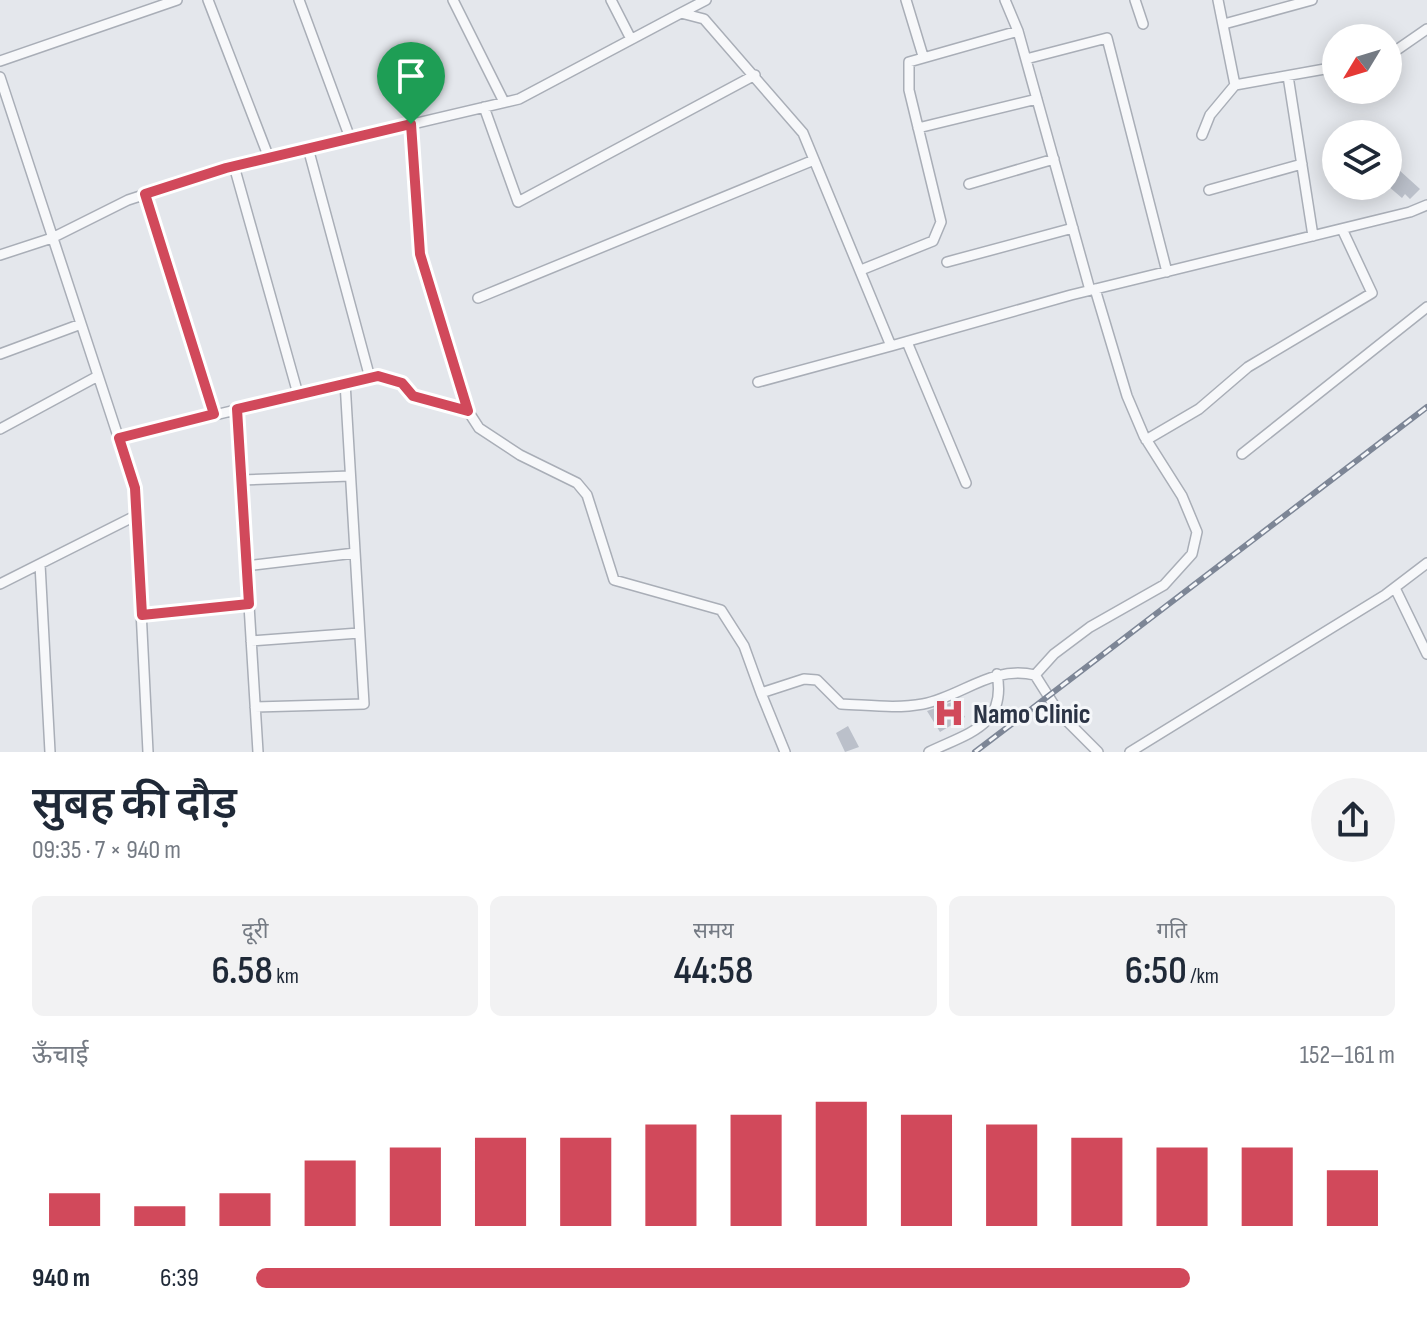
<!DOCTYPE html>
<html lang="hi">
<meta charset="utf-8">
<style>
body{margin:0;font-family:"Sofia Sans Condensed","Noto Sans Devanagari",sans-serif;background:#f2f2f3;color:#1f2937;height:100vh;display:flex;flex-direction:column;font-size:30px;white-space:nowrap}
*{box-sizing:border-box;margin:0}
p{font-size:26px;color:#747a83}
.icon{flex:none;width:44px;height:44px;fill:none;stroke:currentColor;stroke-width:2;stroke-linecap:round;stroke-linejoin:round}
.map{position:relative;height:752px;overflow:hidden}
.details{display:flex;flex-direction:column;background:#fff;flex:1}
.details>*{flex:none}
.needle{width:52px;rotate:232deg}
.fabs{position:absolute;left:1322px;top:24px;display:grid;gap:16px}
.fabs a{display:grid;place-items:center;width:80px;height:80px;border-radius:50%;background:#fff;box-shadow:0 4px 20px #0003;font-size:40px}
.pin{position:absolute;display:grid;place-items:center;width:68px;height:68px;color:#fff;margin:-82px -34px;border-radius:50% 50% 50% 0;rotate:-45deg;box-shadow:0 0 8px #0007}
.pin .icon{rotate:45deg}
.round{display:grid;place-items:center;flex:none;width:84px;height:84px;border-radius:42px;background:#f2f2f3}
.headline{display:flex;align-items:center;justify-content:space-between;height:136px;padding:0 32px}
h1{font-size:44px;font-weight:600;line-height:60px}
.stats{display:grid;grid-template-columns:repeat(3,1fr);gap:12px;height:136px;padding:8px 32px}
.stats div{display:grid;align-content:center;border-radius:12px;background:#f2f2f3;text-align:center}
.stats b{font-size:40px;font-weight:600}
.stats small{font-size:22px;font-weight:400}
.stats p{font-size:22px}
.chart{height:224px;padding:16px 32px}
.chart p{display:flex;justify-content:space-between}
.chart svg{width:100%;height:144px;margin-top:8px;stroke:#d1495b;stroke-width:6}
ul{padding:0 32px;list-style:none;font-size:26px}
li{display:grid;grid-template-columns:128px 96px 1fr;align-items:center;height:60px}
li i{height:20px;border-radius:10px;background:#d1495b}
.map>svg:first-child{display:block}
.building{fill:#bbc0ca}
.lines{fill:none;stroke-linecap:round;stroke-linejoin:round}
.street-casing{stroke:#a9aeb7;stroke-width:12}
.street{stroke:#f7f8fa;stroke-width:9}
.rail-casing{stroke:#7d8696;stroke-width:6}
.rail{stroke:#f4f6f9;stroke-width:3;stroke-dasharray:9;stroke-linecap:butt}
.route-casing{stroke:#fff;stroke-width:16}
.route{stroke:#d1495b;stroke-width:10}
.labels{text-anchor:middle;stroke-width:6;stroke-linejoin:round;paint-order:stroke}
.poi-label{font-size:28px;font-weight:bold;fill:#2b3445;stroke:#f4f6f9;text-anchor:start}
</style>
<div class="map">
<svg width="1427" height="752" viewBox="0 0 1427 752">
<rect width="100%" height="100%" fill="#e4e7ec"/>
<path class="building" d="M 1388,160 L 1420,189 L 1410,199 L 1405,194 L 1402,198 L 1388,186 Z
M 955,701 L 965,717 L 940,732 L 927,711 Z
M 848,726 L 859,747 L 845,752 L 836,733 Z"/>
<g class="lines">
<g class="street-casing">
<path id="street" d="M 208,0 L 269,158
M 299,0 L 350,138
M 453,0 L 504,102
M 611,0 L 631,39
M 906,0 L 923,56
M 1005,0 L 1018,31 L 1090,290
M 1135,0 L 1143,24
M 1218,0 L 1235,85
M 681,13 L 706,0
M 1224,24 L 1312,0
M 1388,56 L 1427,29
M 1026,59 L 1107,38 L 1167,272
M 0,61 L 177,0
M 1288,76 L 1313,236
M 0,77 L 135,488 L 148,752
M 484,107 L 518,202 L 755,75
M 411,124 L 420,254 L 468,411 L 479,428 L 520,455 L 577,483 L 587,495 L 614,580 L 721,610 L 744,646 L 761,693 L 804,679 L 817,680 L 841,704 C 868,705 896,709 923,704 C 963,696 991,665 1035,675
M 918,128 L 1037,99
M 1202,135 L 1210,115 L 1235,85 L 1336,67
M 308,148 L 370,378
M 234,166 L 298,394
M 969,184 L 1054,159
M 1209,190 L 1302,164
M 145,194 L 214,414
M 0,255 L 52,238 L 128,200 L 226,168 L 519,99 L 681,13 L 704,19 L 803,133 L 891,346 L 1071,295 L 1410,212 L 1427,205
M 947,262 L 1073,228
M 861,270 L 933,241 L 941,222 L 909,90 L 909,62 L 1018,31
M 1095,289 L 1127,396 L 1144,436 L 1182,496 L 1197,532 L 1192,554 L 1164,585 L 1090,627 L 1054,654 L 1035,675 L 1059,713 L 1098,752
M 478,298 L 814,160
M 907,342 L 966,483
M 0,354 L 81,324
M 758,382 L 891,346
M 237,409 L 258,752
M 0,429 L 98,376
M 119,438 L 378,376 L 402,383 L 413,396 L 468,411
M 1146,440 L 1199,409 L 1248,367 L 1372,293 L 1342,229
M 1242,454 L 1427,307
M 241,480 L 350,476
M 40,564 L 50,752
M 246,566 L 355,553
M 0,584 L 137,515
M 1395,588 L 1427,654
M 142,615 L 249,604
M 251,641 L 359,633
M 761,693 L 785,752
M 255,707 L 364,704 L 345,382
M 929,752 C 968,733 1007,726 997,674
M 1130,752 L 1385,595 L 1427,563"/>
</g>
<use href="#street" class="street"/>
<g class="rail-casing">
<path id="rail" d="M 975,752 L 1427,407"/>
</g>
<use href="#rail" class="rail"/>
</g>
<g class="lines">
<g class="route-casing">
<path id="route" d="M 411,124 L 420,254 L 468,411 L 413,396 L 402,383 L 378,376 L 237,409 L 249,604 L 142,615 L 135,488 L 119,438 L 214,414 L 145,194 L 226,168 Z"/>
</g>
<use href="#route" class="route"/>
</g>
<defs>
<g id="hospital-bare" transform="scale(2.4)"><path d="M-5-5h3v3.5h4V-5h3V5h-3V1.5h-4V5h-3Z" fill="#d1495b" stroke="#f4f6f9" stroke-width="2.5" paint-order="stroke"/></g>
</defs>
<g fill-rule="evenodd">
<use href="#hospital-bare" x="949" y="713"/>
</g>
<g class="labels">
<g class="poi-label">
<text x="973" y="723">Namo Clinic</text>
</g>
</g>
</svg>
<div class="fabs">
<a><svg class="needle" viewBox="-14 -14 28 28"><path d="M0-13l5 13h-10z" fill="#e53935"/><path d="M0 13l5-13h-10z" fill="#747a83"/></svg></a>
<a><svg class="icon" aria-label="layers" viewBox="0 0 24 24"><path d="M12 4l9 5-9 5-9-5zM3 14l9 5 9-5"/></svg></a>
</div>
<div class="pin" style="left:411px;top:124px;background:#1e9e55"><svg class="icon" aria-label="arrive" viewBox="0 0 24 24"><path d="M6 21V4h12l-3 4 3 4H6"/></svg></div>
</div>
<section class="details">
<div class="headline"><div><h1>सुबह की दौड़</h1><p>09:35 · 7 × 940 m</p></div><a class="round"><svg class="icon" aria-label="share" viewBox="0 0 24 24"><path d="M12 15V3M7 8l5-5 5 5M5 13v7h14v-7"/></svg></a></div>
<div class="stats">
<div><p>दूरी</p><b>6.58<small> km</small></b></div>
<div><p>समय</p><b>44:58</b></div>
<div><p>गति</p><b>6:50<small> /km</small></b></div>
</div>
<div class="chart"><p><span>ऊँचाई</span>152–161 m</p>
<svg viewBox="0 0 160 44" preserveAspectRatio="none"><path d="M5 44V34M15 44V38M25 44V34M35 44V24M45 44V20M55 44V17M65 44V17M75 44V13M85 44V10M95 44V6M105 44V10M115 44V13M125 44V17M135 44V20M145 44V20M155 44V27"/></svg>
</div>
<ul>
<li><b>940 m</b>6:39<i style="width:82%"></i></li>
</ul>
</section>
